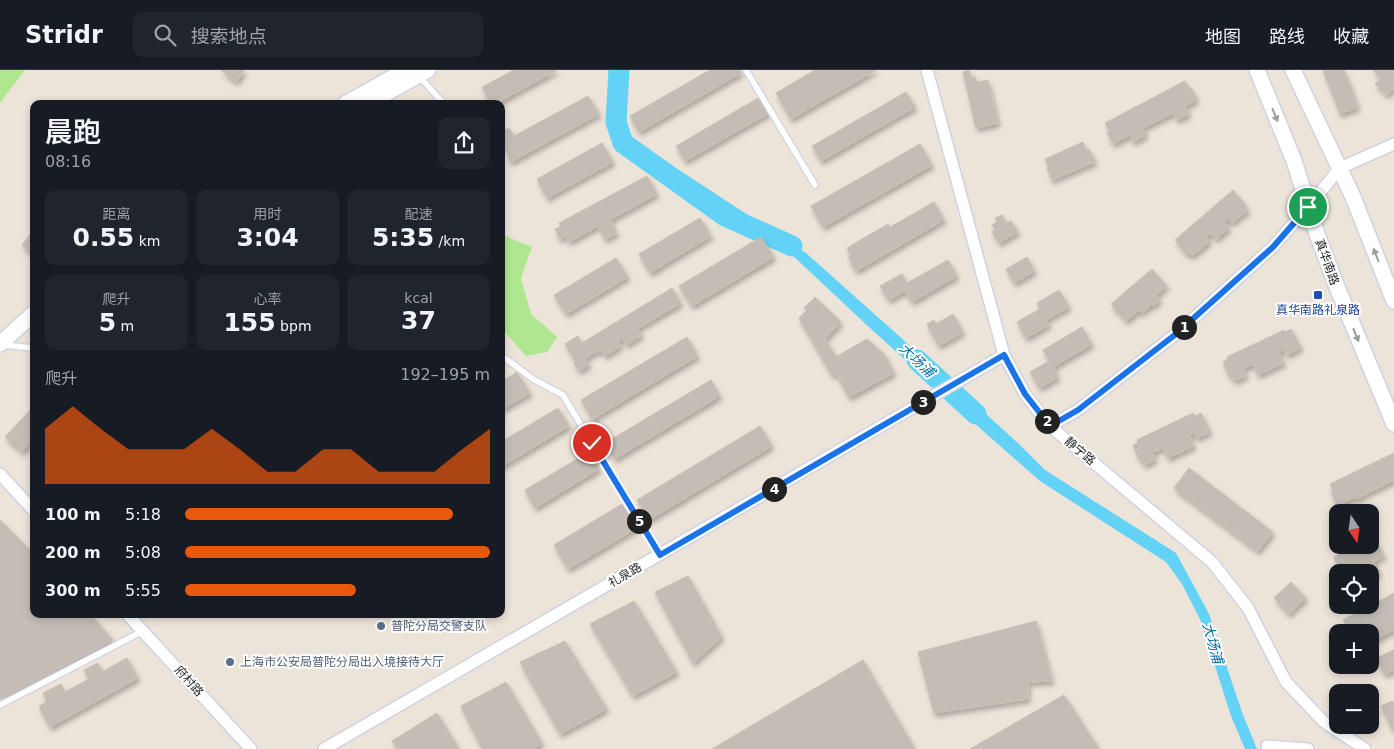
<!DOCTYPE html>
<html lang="zh">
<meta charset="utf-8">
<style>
body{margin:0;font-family:"DejaVu Sans","Noto Sans SC",sans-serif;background:#20242c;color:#f1f3f6;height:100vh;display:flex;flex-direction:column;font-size:19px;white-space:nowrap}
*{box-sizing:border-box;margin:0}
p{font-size:16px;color:#9ea1a6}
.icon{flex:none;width:28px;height:28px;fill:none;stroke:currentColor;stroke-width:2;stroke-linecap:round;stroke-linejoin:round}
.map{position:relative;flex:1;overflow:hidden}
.sheet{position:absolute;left:30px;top:30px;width:475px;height:518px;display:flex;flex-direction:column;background:#171b24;border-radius:10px;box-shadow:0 2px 8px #0003}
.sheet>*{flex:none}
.needle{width:32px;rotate:167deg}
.buttons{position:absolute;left:1329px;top:434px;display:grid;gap:10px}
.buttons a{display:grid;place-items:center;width:50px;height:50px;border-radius:10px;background:#171b24;box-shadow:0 2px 8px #0003;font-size:25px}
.pin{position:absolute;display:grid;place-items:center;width:42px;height:42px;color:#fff;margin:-21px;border:2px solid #fff;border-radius:50%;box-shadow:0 1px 5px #0007}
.km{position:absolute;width:25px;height:25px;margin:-12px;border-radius:50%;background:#222;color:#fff;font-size:14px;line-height:25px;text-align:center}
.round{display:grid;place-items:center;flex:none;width:52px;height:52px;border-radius:10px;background:#20242c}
.overview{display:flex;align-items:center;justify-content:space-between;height:85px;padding:0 15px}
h1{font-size:28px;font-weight:600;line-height:38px}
.metrics{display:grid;grid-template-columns:repeat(3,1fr);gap:8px;height:85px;padding:5px 15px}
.metrics div{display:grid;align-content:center;border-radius:10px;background:#20242c;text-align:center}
.metrics b{font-size:25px;font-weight:600}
.metrics small{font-size:14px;font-weight:400}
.metrics p{font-size:14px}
.chart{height:140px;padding:10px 15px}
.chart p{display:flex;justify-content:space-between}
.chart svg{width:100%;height:90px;margin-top:5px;fill:#ea580c;opacity:.7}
ul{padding:0 15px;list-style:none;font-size:16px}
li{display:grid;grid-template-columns:80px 60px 1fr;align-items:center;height:38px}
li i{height:12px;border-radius:6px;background:#ea580c}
header{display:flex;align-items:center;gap:30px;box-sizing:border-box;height:70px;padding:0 25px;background:#171b24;border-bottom:1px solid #363941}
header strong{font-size:24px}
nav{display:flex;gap:28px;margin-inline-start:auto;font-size:18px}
.search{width:350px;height:45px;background:#20242c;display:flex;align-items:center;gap:12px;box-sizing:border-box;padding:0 18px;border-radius:10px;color:#9ea1a6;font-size:19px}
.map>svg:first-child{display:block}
.green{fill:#afe790}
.water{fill:#63d2f7}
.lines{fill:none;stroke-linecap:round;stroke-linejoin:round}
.river{stroke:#63d2f7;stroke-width:21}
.building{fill:#c3bdb6;stroke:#c7c0b2;filter:url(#shadow)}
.lane-casing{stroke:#ced2e3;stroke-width:8}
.street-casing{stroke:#ced2e3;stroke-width:14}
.secondary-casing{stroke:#ced2e3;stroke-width:18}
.lane{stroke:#fff;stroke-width:5.5}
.street{stroke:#fff;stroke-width:11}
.secondary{stroke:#fff;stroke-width:15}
.oneway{fill:#9e9e9e}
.route-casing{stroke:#fff;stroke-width:10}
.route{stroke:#1a73e8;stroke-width:6}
.transit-dot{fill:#1a4fb4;stroke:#fff;stroke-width:2}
.service-dot{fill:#5c6f8a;stroke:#fff;stroke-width:2}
.labels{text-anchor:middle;stroke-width:4;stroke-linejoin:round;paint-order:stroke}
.street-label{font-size:12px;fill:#282828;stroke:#fff}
.transit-label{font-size:12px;fill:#164399;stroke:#fff}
.service-label{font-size:12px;fill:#4e5e75;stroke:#fff;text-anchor:start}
.water-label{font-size:14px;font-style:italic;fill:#046da1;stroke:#fff}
</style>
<header>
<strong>Stridr</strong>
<div class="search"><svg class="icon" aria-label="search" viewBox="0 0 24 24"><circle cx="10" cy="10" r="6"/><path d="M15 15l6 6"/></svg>搜索地点</div>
<nav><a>地图</a><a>路线</a><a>收藏</a></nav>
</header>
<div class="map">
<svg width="1394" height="679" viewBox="0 0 1394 679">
<defs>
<filter id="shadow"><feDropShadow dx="2" dy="4" stdDeviation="2.5" flood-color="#0004"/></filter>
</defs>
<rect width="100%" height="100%" fill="#ece3d9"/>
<path class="green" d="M 0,0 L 25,0 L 0,33 Z
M 501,164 L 532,177 L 521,208 L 531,244 L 557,267 L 547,282 L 526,286 L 501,258 Z"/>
<path class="water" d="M 610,0 L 622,0 L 616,45 L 630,68 L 806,183 L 945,307 L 932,314 L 870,258 L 775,169 L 725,146 L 623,73 L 607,47 Z
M 962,322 L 1020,375 L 1045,400 L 1176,483 L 1209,544 L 1243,645 L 1257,679 L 1245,679 L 1231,646 L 1200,549 L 1182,514 L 1166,492 L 1040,411 L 948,330 Z"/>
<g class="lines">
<path class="river" d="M 619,0 L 616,52 L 623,73 L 725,146 L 792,176
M 917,290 L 976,344"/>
</g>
<path class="building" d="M 221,0 L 245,0 L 236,12 Z
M 514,0 L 557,0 L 495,34 L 491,34 L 482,17 Z
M 710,0 L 740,0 L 741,3 L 639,62 L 630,46 Z
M 815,0 L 876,0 L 791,49 L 776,23 Z
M 969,0 L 971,8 L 975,7 L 977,12 L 988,10 L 998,53 L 976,58 L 963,2 Z
M 1323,0 L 1344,0 L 1358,37 L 1340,44 Z
M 1373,0 L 1394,0 L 1394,8 L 1393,10 L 1394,11 L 1394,17 L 1387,25 L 1375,14 L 1381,9 Z
M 1185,11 L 1190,19 L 1192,19 L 1197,30 L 1185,36 L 1189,44 L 1177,50 L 1173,43 L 1143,58 L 1146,65 L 1133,72 L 1130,65 L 1113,74 L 1107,63 L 1110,62 L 1105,53 Z
M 906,22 L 915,37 L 821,91 L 812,76 Z
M 588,26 L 599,44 L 511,92 L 507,86 L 509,85 L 501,70 L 501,62 L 509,58 L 514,66 Z
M 760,27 L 769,43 L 685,91 L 676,76 Z
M 1083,72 L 1086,81 L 1089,79 L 1095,92 L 1052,110 L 1047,98 L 1049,97 L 1045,89 Z
M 602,73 L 613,92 L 547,128 L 537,109 Z
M 920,74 L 932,95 L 823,157 L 811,136 Z
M 647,106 L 657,124 L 610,150 L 617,163 L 605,169 L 598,156 L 569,172 L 566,166 L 560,169 L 555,159 L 561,156 L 559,153 Z
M 1233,120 L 1245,134 L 1244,135 L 1248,140 L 1232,153 L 1228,149 L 1224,152 L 1229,158 L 1216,169 L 1211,163 L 1206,167 L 1210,171 L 1192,186 L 1189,183 L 1187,184 L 1175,170 Z
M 934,132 L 944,150 L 856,201 L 848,186 L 851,185 L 847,178 L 888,154 L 890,157 Z
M 1002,145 L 1007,153 L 1011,151 L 1018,162 L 999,173 L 992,162 L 995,160 L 992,155 L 997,152 L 995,148 Z
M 700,148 L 711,166 L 650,203 L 639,184 Z
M 34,160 L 34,185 L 22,175 Z
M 761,167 L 774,187 L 692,236 L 679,216 Z
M 1027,187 L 1035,201 L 1014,213 L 1006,199 Z
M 616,188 L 628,207 L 566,244 L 554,225 Z
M 948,190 L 957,206 L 912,232 L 905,221 L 889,230 L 880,216 L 902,204 L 907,213 Z
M 1152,199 L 1167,216 L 1156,225 L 1160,230 L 1153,236 L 1152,234 L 1142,243 L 1139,240 L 1126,251 L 1111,234 Z
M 672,218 L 681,233 L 637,259 L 642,265 L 626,275 L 622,268 L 618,271 L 621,276 L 605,286 L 602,280 L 598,282 L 598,281 L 585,288 L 589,295 L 579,301 L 574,294 L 576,292 L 565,274 L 578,266 L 582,273 Z
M 1059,220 L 1069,237 L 1046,250 L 1049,255 L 1026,268 L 1017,252 L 1040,239 L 1037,233 Z
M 815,227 L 841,252 L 825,269 L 836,287 L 867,269 L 884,284 L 894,303 L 849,327 L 836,303 L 832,305 L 799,248 L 807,240 L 804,238 Z
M 953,244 L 963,262 L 939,276 L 927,254 L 934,250 L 936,254 Z
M 1082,257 L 1092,274 L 1053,297 L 1058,307 L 1040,318 L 1030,302 L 1049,291 L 1043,280 Z
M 1291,259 L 1301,278 L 1287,285 L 1284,279 L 1279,282 L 1284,293 L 1258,305 L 1253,294 L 1243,299 L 1246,306 L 1234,311 L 1231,305 L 1229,306 L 1223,292 L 1228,289 L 1227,287 L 1284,260 L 1285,262 Z
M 687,267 L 698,286 L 593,349 L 581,330 Z
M 517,302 L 530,323 L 501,340 L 501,312 Z
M 711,310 L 720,326 L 615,389 L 605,373 Z
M 34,336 L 34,370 L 22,382 L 5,367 Z
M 558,338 L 569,356 L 501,397 L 501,372 Z
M 1193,343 L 1195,346 L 1201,343 L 1210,362 L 1197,368 L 1194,363 L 1189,365 L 1194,376 L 1168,388 L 1163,378 L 1152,383 L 1156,389 L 1144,395 L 1141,388 L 1139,389 L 1133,375 L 1138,373 L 1137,370 Z
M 760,356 L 772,376 L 649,450 L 637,430 Z
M 589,382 L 599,399 L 535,438 L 525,420 Z
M 1394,383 L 1394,410 L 1356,429 L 1355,427 L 1338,436 L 1331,422 L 1333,421 L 1330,414 Z
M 1189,398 L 1273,462 L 1258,481 L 1174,418 Z
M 622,434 L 637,458 L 568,499 L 554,475 Z
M 0,450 L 34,484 L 34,544 L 90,544 L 113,570 L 0,629 Z
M 1370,467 L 1375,476 L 1378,474 L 1384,486 L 1373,492 L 1379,503 L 1370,508 L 1370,502 L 1362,502 L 1361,499 L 1354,502 L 1340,502 L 1337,496 L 1338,496 L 1334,487 L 1355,475 L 1370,475 Z
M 688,506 L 722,567 L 693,593 L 655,522 Z
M 1291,512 L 1306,528 L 1289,544 L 1274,528 Z
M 1394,523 L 1394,560 L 1370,572 L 1370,562 L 1350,562 L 1343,550 Z
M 634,531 L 677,602 L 633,626 L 590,554 Z
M 1036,551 L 1052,611 L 1028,612 L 1028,629 L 934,643 L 918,582 Z
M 565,571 L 607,639 L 560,664 L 520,592 Z
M 1394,580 L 1394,600 L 1384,604 L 1377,588 Z
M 127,588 L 138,608 L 50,657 L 39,636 L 47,632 L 43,623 L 61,614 L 65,622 L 89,609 L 84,600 L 98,593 L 102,602 Z
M 863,590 L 915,679 L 712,679 Z
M 506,612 L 542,673 L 533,679 L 482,679 L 461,636 Z
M 1064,625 L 1099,679 L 970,679 Z
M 1392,631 L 1394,634 L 1394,660 L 1393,661 L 1381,636 Z
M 437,643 L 459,679 L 398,679 L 392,671 Z"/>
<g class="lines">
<g class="lane-casing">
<path id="lane" d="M 746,0 L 815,115
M 420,7 L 444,34
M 2,275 L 34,278
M 501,285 L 533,309 L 563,325 L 659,485
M 0,635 L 143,561"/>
</g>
<g class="street-casing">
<path id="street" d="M 927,0 L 1004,285 L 1025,324 L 1050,356 L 1212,492 L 1248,538 L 1286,612 L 1324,652 L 1365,679
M 1050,356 L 1078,340 L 1176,264 L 1273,177 L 1308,137 L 1340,98 L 1394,74
M 0,404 L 34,441
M 127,544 L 251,679
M 324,679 L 1004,285
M 1268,679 L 1267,676 L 1308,679"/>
</g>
<g class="secondary-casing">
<path id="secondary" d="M 1257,0 L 1294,91 L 1318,167 L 1337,217 L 1394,354
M 1293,0 L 1353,127 L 1394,231
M 345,34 L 406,0
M 367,34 L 428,0
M 0,274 L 34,243"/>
</g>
<use href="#lane" class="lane"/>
<use href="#street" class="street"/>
<use href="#secondary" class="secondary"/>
</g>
<defs><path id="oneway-solid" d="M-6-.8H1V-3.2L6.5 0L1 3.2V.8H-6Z" transform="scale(1.25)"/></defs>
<g class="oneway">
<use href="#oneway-solid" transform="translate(1275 45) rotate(68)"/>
<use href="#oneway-solid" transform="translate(1376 185) rotate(-111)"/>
<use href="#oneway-solid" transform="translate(1356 265) rotate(68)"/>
</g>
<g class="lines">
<g class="route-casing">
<path id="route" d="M 592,373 L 660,485 L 1004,285 L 1025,324 L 1050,356 L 1078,340 L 1176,264 L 1273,177 L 1308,137"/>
</g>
<use href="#route" class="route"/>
</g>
<rect class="transit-dot" x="1313" y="220" width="10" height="10" rx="2.5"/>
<g class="service-dot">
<circle cx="381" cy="556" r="5"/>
<circle cx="230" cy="592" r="5"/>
</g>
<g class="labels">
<g class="street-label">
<text transform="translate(1327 192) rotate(70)" y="4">真华南路</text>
<text transform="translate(1080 381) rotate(40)" y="4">静宁路</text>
<text transform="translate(625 505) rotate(-30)" y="4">礼泉路</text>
<text transform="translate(189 611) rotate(48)" y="4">府村路</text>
</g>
<g class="transit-label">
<text x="1318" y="244">真华南路礼泉路</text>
</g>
<g class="service-label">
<text x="391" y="560">普陀分局交警支队</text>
<text x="240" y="596">上海市公安局普陀分局出入境接待大厅</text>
</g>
<g class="water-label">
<text transform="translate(917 290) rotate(43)" y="5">大场浦</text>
<text transform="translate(1213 573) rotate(74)" y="5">大场浦</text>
</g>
</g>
</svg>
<div class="buttons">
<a><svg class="needle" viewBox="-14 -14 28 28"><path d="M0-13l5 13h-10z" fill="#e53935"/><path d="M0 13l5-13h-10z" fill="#9ea1a6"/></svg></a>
<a><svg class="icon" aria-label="locate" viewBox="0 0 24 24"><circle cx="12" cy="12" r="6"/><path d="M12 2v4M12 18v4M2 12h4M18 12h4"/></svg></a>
<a>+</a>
<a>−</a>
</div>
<div class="pin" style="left:1308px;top:137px;background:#1e9e55"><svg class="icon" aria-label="arrive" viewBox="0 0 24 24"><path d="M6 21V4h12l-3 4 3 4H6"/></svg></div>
<div class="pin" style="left:592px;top:373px;background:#d93025"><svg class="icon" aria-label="check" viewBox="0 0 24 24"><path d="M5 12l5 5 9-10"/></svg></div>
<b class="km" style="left:1184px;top:257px">1</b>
<b class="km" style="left:1047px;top:351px">2</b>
<b class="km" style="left:923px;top:332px">3</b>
<b class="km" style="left:774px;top:419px">4</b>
<b class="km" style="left:639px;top:451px">5</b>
<section class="sheet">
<div class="overview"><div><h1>晨跑</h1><p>08:16</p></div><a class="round"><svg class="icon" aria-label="share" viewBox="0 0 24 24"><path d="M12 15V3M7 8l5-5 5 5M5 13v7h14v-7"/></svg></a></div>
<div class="metrics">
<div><p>距离</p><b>0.55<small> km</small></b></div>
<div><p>用时</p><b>3:04</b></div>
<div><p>配速</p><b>5:35<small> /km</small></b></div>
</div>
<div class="metrics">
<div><p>爬升</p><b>5<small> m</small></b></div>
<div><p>心率</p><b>155<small> bpm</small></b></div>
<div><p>kcal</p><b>37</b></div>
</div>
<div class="chart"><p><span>爬升</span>192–195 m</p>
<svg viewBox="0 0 160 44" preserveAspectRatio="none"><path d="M0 44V17L10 6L20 17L30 27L40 27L50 27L60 17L70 27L80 38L90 38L100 27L110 27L120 38L130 38L140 38L150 27L160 17V44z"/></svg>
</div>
<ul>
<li><b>100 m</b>5:18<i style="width:88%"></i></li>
<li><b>200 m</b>5:08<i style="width:100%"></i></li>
<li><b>300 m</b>5:55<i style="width:56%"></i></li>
</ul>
</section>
</div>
